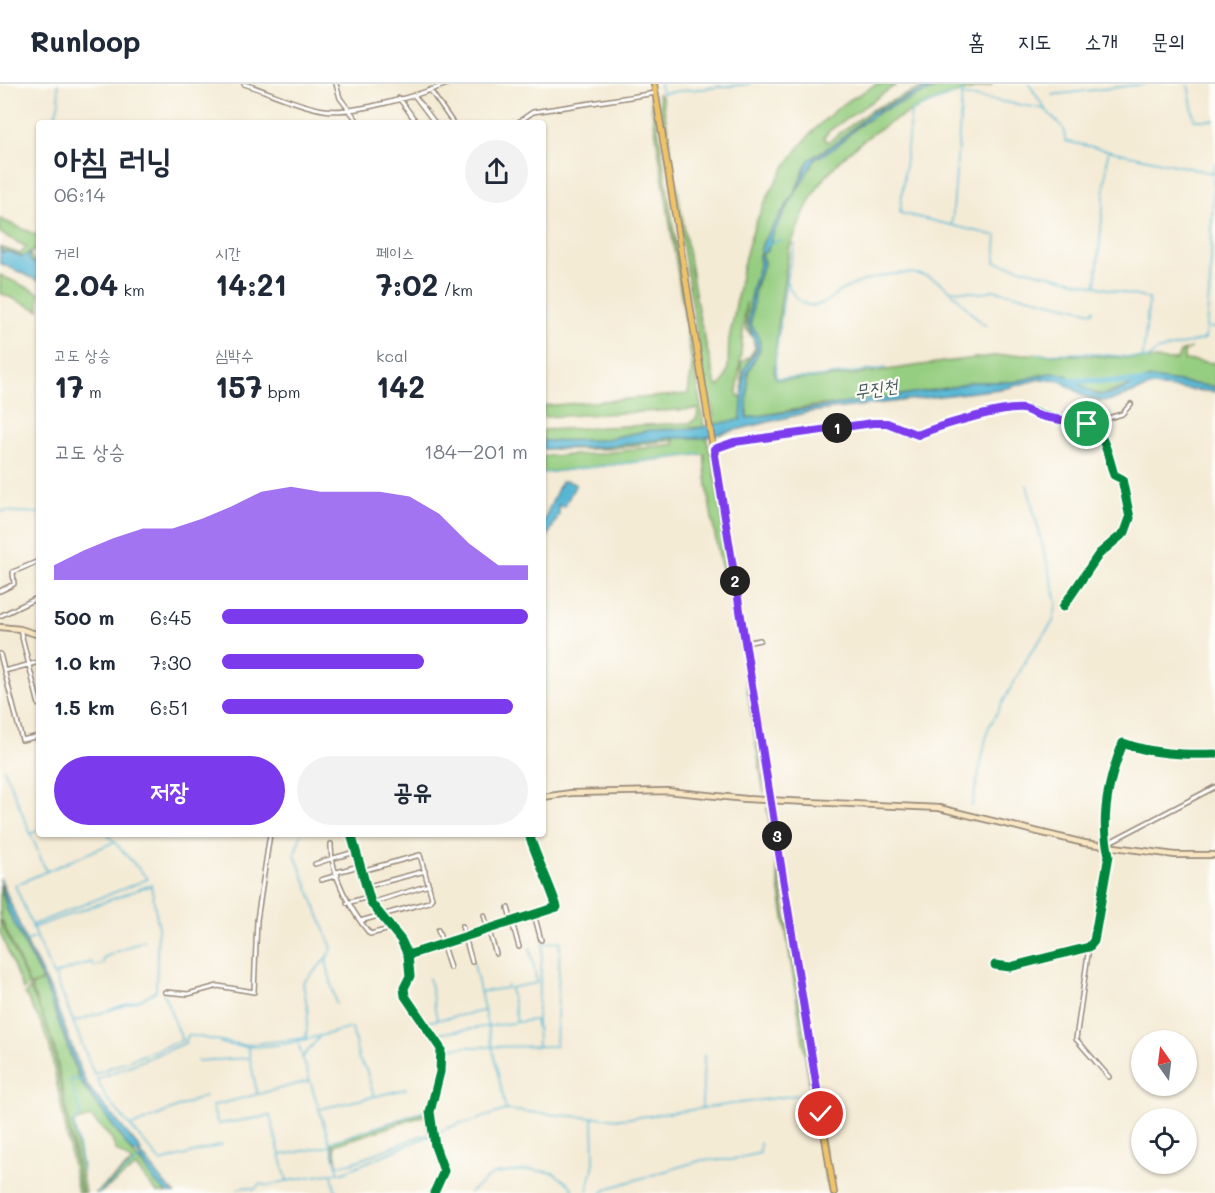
<!DOCTYPE html>
<html lang="ko">
<meta charset="utf-8">
<style>
body{margin:0;font-family:Mali,"Poor Story",sans-serif;background:#f2f2f3;color:#1f2937;height:100vh;display:flex;flex-direction:column;font-size:22px;white-space:nowrap}
*{box-sizing:border-box;margin:0}
p{font-size:20px;color:#747a83}
.icon{flex:none;width:33px;height:33px;fill:none;stroke:currentColor;stroke-width:2;stroke-linecap:round;stroke-linejoin:round}
.map{position:relative;flex:1;overflow:hidden}
.panel{position:absolute;left:36px;top:36px;width:510px;height:717px;display:flex;flex-direction:column;background:#fff;border-radius:6px;box-shadow:0 2px 4px #0004}
.panel>*{flex:none}
.needle{width:39px;rotate:346deg}
.controls{position:absolute;left:1131px;top:946px;display:grid;gap:12px}
.controls a{display:grid;place-items:center;width:66px;height:66px;border-radius:50%;background:#fff;box-shadow:0 2px 4px #0004;font-size:30px}
.pin{position:absolute;display:grid;place-items:center;width:51px;height:51px;color:#fff;margin:-26px;border:3px solid #fff;border-radius:50%;box-shadow:0 2px 6px #0007}
.km{position:absolute;width:30px;height:30px;margin:-15px;border-radius:50%;background:#222;color:#fff;font-size:16px;line-height:30px;text-align:center}
.round{display:grid;place-items:center;flex:none;width:63px;height:63px;border-radius:32px;background:#f2f2f3}
.head{display:flex;align-items:center;justify-content:space-between;height:102px;padding:0 18px}
h1{font-size:33px;font-weight:700;line-height:45px}
.stats{display:grid;grid-template-columns:repeat(3,1fr);gap:9px;height:102px;padding:6px 18px}
.stats div{display:grid;align-content:center}
.stats b{font-size:30px;font-weight:700}
.stats small{font-size:16px;font-weight:400}
.stats p{font-size:16px}
.chart{height:168px;padding:12px 18px}
.chart p{display:flex;justify-content:space-between}
.chart svg{width:100%;height:108px;margin-top:6px;fill:#7c3aed;opacity:.7}
.action{display:flex;gap:12px;margin-top:auto;padding:12px 18px}
.action a{flex:1;height:69px;border-radius:36px;background:#7c3aed;color:#fff;font-size:24px;font-weight:700;line-height:69px;text-align:center}
.action a+a{background:#f2f2f3;color:#1f2937}
ul{padding:0 18px;list-style:none;font-size:20px}
li{display:grid;grid-template-columns:96px 72px 1fr;align-items:center;height:45px}
li i{height:15px;border-radius:8px;background:#7c3aed}
header{display:flex;align-items:center;gap:36px;box-sizing:border-box;height:84px;padding:0 30px;background:#fff;border-bottom:2px solid #e0e1e3}
header strong{font-size:28px}
nav{display:flex;gap:33px;margin-inline-start:auto;font-size:21px}
.map>svg:first-child{display:block}
.green{fill:#96ce81;stroke:#687c50;stroke-width:1.5;fill-rule:evenodd}
.water{fill:#57b7d5;stroke:#49707a;stroke-width:1.5}
.lines{fill:none;stroke-linecap:round;stroke-linejoin:round}
.stream{stroke:#57b7d5;stroke-width:1.5}
.river{stroke:#57b7d5;stroke-width:6}
.street-casing{stroke:#988a7a;stroke-width:6}
.secondary-casing{stroke:#988a7a;stroke-width:8}
.primary-casing{stroke:#988a7a;stroke-width:8}
.street{stroke:#fff;stroke-width:3}
.secondary{stroke:#f9e7c3;stroke-width:4.5}
.primary{stroke:#efc469;stroke-width:5}
.cycleway-casing{stroke:#fdfcf7;stroke-width:13}
.cycleway{stroke:#00873e;stroke-width:9}
.route-casing{stroke:#fff;stroke-width:12}
.route{stroke:#7c3aed;stroke-width:8}
.labels{text-anchor:middle;stroke-width:4.5;stroke-linejoin:round;paint-order:stroke}
.water-label{font-size:18px;font-style:italic;fill:#455b5e;stroke:#fdfcf7}
</style>
<header>
<strong>Runloop</strong>
<nav><a>홈</a><a>지도</a><a>소개</a><a>문의</a></nav>
</header>
<div class="map">
<svg width="1215" height="1109" viewBox="0 0 1215 1109">
<rect width="100%" height="100%" fill="#fdfcf7"/>
<filter id="ink" filterUnits="userSpaceOnUse"><feTurbulence type="fractalNoise" baseFrequency=".0167" numOctaves="2"/><feDisplacementMap in="SourceGraphic" scale="12" xChannelSelector="R" yChannelSelector="G"/><feConvolveMatrix kernelMatrix="1 2 1 2 8 2 1 2 1" color-interpolation-filters="sRGB"/></filter>
<filter id="wash" filterUnits="userSpaceOnUse"><feTurbulence type="fractalNoise" baseFrequency=".008" numOctaves="4" result="noise"/><feDisplacementMap in="SourceGraphic" scale="24" xChannelSelector="R" yChannelSelector="G"/><feGaussianBlur stdDeviation="1.35" result="paint"/><feColorMatrix in="noise" values="0 0 0 0 0 0 0 0 0 0 0 0 0 0 0 0 0 1.4 0 .05"/><feComposite in="paint" operator="in"/></filter>
<g filter="url(#wash)">
<rect width="100%" height="100%" fill="#f4ebd5"/>
<path class="green" d="M 876,0 L 897,0 L 829,47 L 824,53 L 828,58 L 871,26 L 930,0 L 937,0 L 872,28 L 835,60 L 816,70 L 806,81 L 795,108 L 763,158 L 759,172 L 760,181 L 752,204 L 748,239 L 757,265 L 748,277 L 743,295 L 743,331 L 737,337 L 715,341 L 710,312 L 707,312 L 658,10 L 662,13 L 699,232 L 716,301 L 720,302 C 733,288 726,267 730,250 C 736,226 738,202 744,178 C 757,119 795,55 845,19 C 855,12 866,7 876,0 ZM 746,218 L 746,244 L 753,254 L 755,264 L 750,272 L 741,279 L 743,312 L 740,314 L 737,310 Z
M 945,0 L 993,0 C 912,18 825,61 797,146 C 795,152 792,157 790,163 C 782,204 777,246 774,289 L 776,295 C 853,296 931,276 1008,271 C 1065,267 1121,275 1177,276 L 1180,268 L 1191,264 L 1184,268 L 1184,276 L 1215,279 L 1215,303 L 1150,294 L 1103,311 L 1089,307 L 1064,290 L 1044,290 L 1014,298 L 971,298 L 966,301 L 846,320 L 821,321 L 747,334 L 747,292 L 750,279 L 759,268 L 760,257 L 751,242 L 752,215 L 764,177 L 761,171 L 767,167 L 774,147 L 815,75 L 831,66 L 856,44 L 879,28 Z
M 653,11 L 704,343 L 650,346 L 602,356 L 543,357 L 543,346 L 690,339 L 697,334 L 698,325 L 543,333 L 543,322 L 688,310 L 692,281 L 650,12 Z
M 0,135 L 39,152 L 39,169 L 33,166 L 30,172 L 39,182 L 28,176 L 30,168 L 23,173 L 6,167 L 1,168 L 0,163 L 20,170 L 27,163 L 0,149 Z
M 0,191 L 39,209 L 39,226 L 0,209 Z
M 706,353 L 713,378 L 761,677 L 764,709 L 732,512 C 722,504 702,385 705,370 L 543,389 L 543,372 L 598,370 L 675,360 L 674,356 L 607,365 L 543,365 L 605,363 L 650,355 Z
M 767,723 L 769,726 L 831,1109 L 829,1109 L 820,1068 Z
M 0,801 L 7,825 L 42,896 L 37,899 L 43,897 L 46,903 L 80,998 L 121,1051 L 131,1067 L 167,1109 L 157,1109 L 136,1083 L 100,1109 L 129,1082 L 97,1109 L 95,1109 L 132,1078 L 116,1066 L 111,1054 L 91,1033 L 73,1038 L 85,1109 L 82,1109 L 54,961 L 31,903 L 37,899 L 30,902 L 0,832 Z
M 0,835 L 29,902 L 23,906 L 0,848 Z
M 30,905 L 48,943 L 53,961 L 81,1109 L 78,1109 L 50,963 L 42,941 L 25,910 Z
M 428,1027 L 431,1048 L 428,1048 L 426,1031 L 334,1061 L 337,1081 L 331,1058 Z"/>
<path class="water" d="M 937,0 L 945,0 L 879,28 L 856,44 L 835,64 L 815,75 L 774,147 L 767,167 L 761,170 L 764,180 L 755,202 L 751,240 L 758,252 L 760,265 L 748,288 L 747,334 L 954,303 L 971,298 L 1014,298 L 1050,289 L 1064,290 L 1096,311 L 1111,310 L 1150,294 L 1215,303 L 1215,308 L 1152,302 L 1113,316 L 1101,317 L 1086,313 L 1061,297 L 1040,295 L 1007,304 L 809,328 L 703,354 L 669,354 L 605,363 L 543,365 L 543,357 L 602,356 L 650,346 L 693,345 L 741,335 L 744,286 L 757,265 L 748,239 L 752,204 L 760,179 L 759,172 L 763,158 L 795,108 L 809,76 L 835,60 L 872,28 Z
M 0,164 L 3,169 L 6,167 L 23,173 L 30,168 L 29,176 L 39,182 L 39,197 L 0,179 Z
M 566,397 L 576,400 L 564,423 L 558,421 L 559,430 L 543,462 L 543,438 L 561,398 Z
M 0,794 L 29,864 L 50,905 L 86,1000 L 141,1066 L 140,1068 L 165,1100 L 175,1109 L 167,1109 L 154,1097 L 137,1069 L 131,1067 L 81,998 L 46,903 L 7,825 Z"/>
<g class="lines">
<path class="stream" d="M 660,0 L 661,7
M 1029,0 L 1046,26 L 1062,43
M 1188,0 L 1194,34
M 661,9 L 749,0
M 962,11 L 962,7 L 911,27 L 900,129 L 997,152 L 995,178 L 1044,190
M 1052,11 L 1145,0
M 1194,36 L 1214,36
M 53,39 L 59,18 L 58,0
M 1064,45 L 1065,57 L 1212,89 L 1215,79
M 952,140 L 962,11 L 1045,25
M 768,160 L 781,156
M 795,160 L 786,196 C 792,212 804,228 823,219 C 830,216 835,209 842,206 C 864,196 893,187 918,190 C 950,195 963,225 986,242
M 1046,190 L 1149,215 L 1143,273
M 786,197 L 775,275 L 776,294 L 811,294 L 886,284
M 1096,200 L 1108,68
M 952,206 L 982,209 L 993,206 L 1042,216
M 1044,217 L 1093,228 L 1094,225
M 1209,244 L 1215,244
M 1036,270 L 1086,269 L 1148,275 L 1156,267 L 1205,255 L 1210,198 L 1214,88
M 543,389 L 701,370
M 0,427 L 39,429
M 4,685 L 46,787
M 972,722 L 988,645 L 1029,571 L 1053,538 L 1057,518 L 1027,401
M 30,750 L 39,746
M 114,758 L 15,801 L 53,891 L 91,878 L 94,882 L 104,880 L 103,874 L 144,856
M 295,769 L 301,750
M 32,841 L 148,795 L 107,750
M 32,844 L 151,801 L 158,840 L 156,907 L 140,916 L 73,938
M 25,857 L 35,854
M 326,876 L 336,920
M 474,880 L 506,1026
M 55,892 L 94,990 L 182,956 L 163,908
M 429,894 L 437,935
M 480,908 L 507,904 L 507,901
M 422,935 L 444,964 C 481,962 518,963 555,962 L 556,962 L 560,857 L 543,860 L 537,935 L 538,963
M 517,937 L 510,904 L 537,899 L 530,863
M 426,938 L 483,927
M 436,950 L 533,936 L 535,936 L 537,946
M 220,959 C 265,970 308,954 352,944 L 359,976 L 366,985 L 374,1012
M 298,959 L 339,1088
M 248,964 L 257,1009
M 302,974 L 320,952
M 197,977 L 249,974
M 81,997 L 73,994 L 70,998 L 81,1028 L 80,1033 L 74,1039 L 83,1087
M 702,1024 L 704,971
M 320,1025 L 406,1005
M 132,1042 L 205,1012
M 331,1058 L 428,1026
M 221,1061 L 161,1078 L 107,1015 L 97,995 L 185,959 L 188,951 L 243,961 L 306,954 L 308,928 L 303,899 L 327,874 L 332,864 L 295,771
M 282,1071 L 330,1062
M 338,1081 L 352,1079 L 420,1052 L 431,1051
M 332,1091 L 336,1109
M 287,1097 L 270,1032 L 218,1040 L 212,1022 L 309,997
M 238,1105 L 246,1103 L 255,1105 L 260,1100 L 269,1102 C 275,1098 331,1089 341,1089 L 460,1039 C 476,1039 491,1029 507,1026 L 592,1034
M 98,1109 L 141,1074
M 469,1109 L 493,1090 L 533,1086 L 554,1089 L 570,1101 L 575,1109
M 587,1109 L 594,1079 L 593,1033 L 621,1035 L 647,1032 L 811,1009
M 601,1109 L 612,1103 L 702,1076 L 730,1076 L 760,1069 L 760,1059"/>
<path class="river" d="M 1066,296 L 1146,299"/>
</g>
</g>
<g filter="url(#ink)">
<g class="lines">
<g class="street-casing">
<path id="street" d="M 244,0 C 270,8 297,22 324,26 C 353,31 419,11 447,0
M 336,0 L 340,14 L 359,39
M 430,6 L 453,39
M 414,11 L 435,39
M 399,14 L 417,39
M 409,39 L 414,35
M 517,39 L 533,28 L 656,9
M 1088,340 L 1122,330 L 1131,320
M 714,365 L 734,358 L 873,339 L 887,339 L 918,351 C 939,342 1000,323 1022,325 C 1034,327 1049,334 1062,336 C 1075,338 1092,339 1100,351 C 1107,361 1110,379 1114,391 L 1122,395 L 1130,434 L 1125,448 L 1099,470 L 1063,523
M 0,507 L 14,500 L 13,488 L 39,477
M 0,532 L 39,513
M 20,545 L 39,621
M 745,559 L 760,556
M 0,570 L 22,656 L 39,652
M 4,587 L 39,578
M 351,750 L 371,819 L 401,856 L 408,871 L 557,823 C 549,798 537,776 529,750
M 331,760 C 330,790 351,827 370,850 L 390,845
M 1104,761 L 1215,703
M 334,774 L 355,768
M 315,780 L 333,774
M 337,788 L 359,782
M 321,796 L 338,791
M 365,803 L 425,787
M 347,819 L 368,813
M 371,819 L 429,801
M 508,824 L 519,863
M 534,830 L 541,856
M 484,831 L 496,870
M 360,837 L 429,818 L 432,814 L 420,771 L 361,787
M 462,842 L 472,878
M 438,846 L 450,884
M 1089,863 L 1076,955 L 1109,993
M 408,871 L 410,892 L 404,904 L 405,912 L 441,965 L 440,988 L 430,1028 L 435,1062 L 444,1087 L 434,1109
M 995,881 L 1010,883 L 1089,863 L 1094,857 L 1109,771 C 1100,735 1109,694 1123,659 C 1152,670 1184,671 1215,670
M 165,908 L 188,910 L 218,902 L 254,908 L 257,836 L 270,750"/>
</g>
<g class="secondary-casing">
<path id="secondary" d="M 0,543 L 20,545 L 39,551
M 543,713 L 571,709 L 667,707 L 746,715 L 939,724 L 1084,759 L 1175,771 L 1215,771"/>
</g>
<g class="primary-casing">
<path id="primary" d="M 654,0 L 834,1109"/>
</g>
<use href="#street" class="street"/>
<use href="#secondary" class="secondary"/>
<use href="#primary" class="primary"/>
<g class="cycleway-casing">
<path id="cycleway" d="M 714,365 L 734,358 L 873,339 L 887,339 L 918,351 C 939,342 1000,323 1022,325 C 1034,327 1049,334 1062,336 C 1075,338 1092,339 1100,351 C 1107,361 1110,379 1114,391 L 1122,395 L 1130,434 L 1125,448 L 1099,470 L 1063,523
M 351,750 L 371,819 L 401,856 L 408,871 L 557,823 C 549,798 537,776 529,750
M 408,871 L 410,892 L 404,904 L 405,912 L 441,965 L 440,988 L 430,1028 L 435,1062 L 444,1087 L 434,1109
M 995,881 L 1010,883 L 1089,863 L 1094,857 L 1109,771 C 1100,735 1109,694 1123,659 C 1152,670 1184,671 1215,670"/>
</g>
<use href="#cycleway" class="cycleway"/>
</g>
</g>
<g class="lines" filter="url(#ink)">
<g class="route-casing">
<path id="route" d="M 821,1030 L 714,365 L 734,358 L 873,339 L 887,339 L 918,351 C 938,342 1002,323 1023,325 C 1030,327 1037,332 1045,333 C 1059,336 1073,338 1087,340"/>
</g>
<use href="#route" class="route"/>
</g>
<g class="labels">
<g class="water-label">
<text transform="translate(876 305) rotate(-9)" y="6">무진천</text>
</g>
</g>
</svg>
<div class="controls">
<a><svg class="needle" viewBox="-14 -14 28 28"><path d="M0-13l5 13h-10z" fill="#e53935"/><path d="M0 13l5-13h-10z" fill="#747a83"/></svg></a>
<a><svg class="icon" aria-label="locate" viewBox="0 0 24 24"><circle cx="12" cy="12" r="6"/><path d="M12 2v4M12 18v4M2 12h4M18 12h4"/></svg></a>
</div>
<div class="pin" style="left:1087px;top:340px;background:#1e9e55"><svg class="icon" aria-label="arrive" viewBox="0 0 24 24"><path d="M6 21V4h12l-3 4 3 4H6"/></svg></div>
<div class="pin" style="left:821px;top:1030px;background:#d93025"><svg class="icon" aria-label="check" viewBox="0 0 24 24"><path d="M5 12l5 5 9-10"/></svg></div>
<b class="km" style="left:837px;top:344px">1</b>
<b class="km" style="left:735px;top:497px">2</b>
<b class="km" style="left:777px;top:752px">3</b>
<section class="panel">
<div class="head"><div><h1>아침 러닝</h1><p>06:14</p></div><a class="round"><svg class="icon" aria-label="share" viewBox="0 0 24 24"><path d="M12 15V3M7 8l5-5 5 5M5 13v7h14v-7"/></svg></a></div>
<div class="stats">
<div><p>거리</p><b>2.04<small> km</small></b></div>
<div><p>시간</p><b>14:21</b></div>
<div><p>페이스</p><b>7:02<small> /km</small></b></div>
</div>
<div class="stats">
<div><p>고도 상승</p><b>17<small> m</small></b></div>
<div><p>심박수</p><b>157<small> bpm</small></b></div>
<div><p>kcal</p><b>142</b></div>
</div>
<div class="chart"><p><span>고도 상승</span>184–201 m</p>
<svg viewBox="0 0 160 44" preserveAspectRatio="none"><path d="M0 44V38L10 32L20 27L30 23L40 23L50 19L60 14L70 8L80 6L90 8L100 8L110 8L120 10L130 17L140 29L150 38L160 38V44z"/></svg>
</div>
<ul>
<li><b>500 m</b>6:45<i style="width:100%"></i></li>
<li><b>1.0 km</b>7:30<i style="width:66%"></i></li>
<li><b>1.5 km</b>6:51<i style="width:95%"></i></li>
</ul>
<div class="action"><a>저장</a><a>공유</a></div>
</section>
</div>
